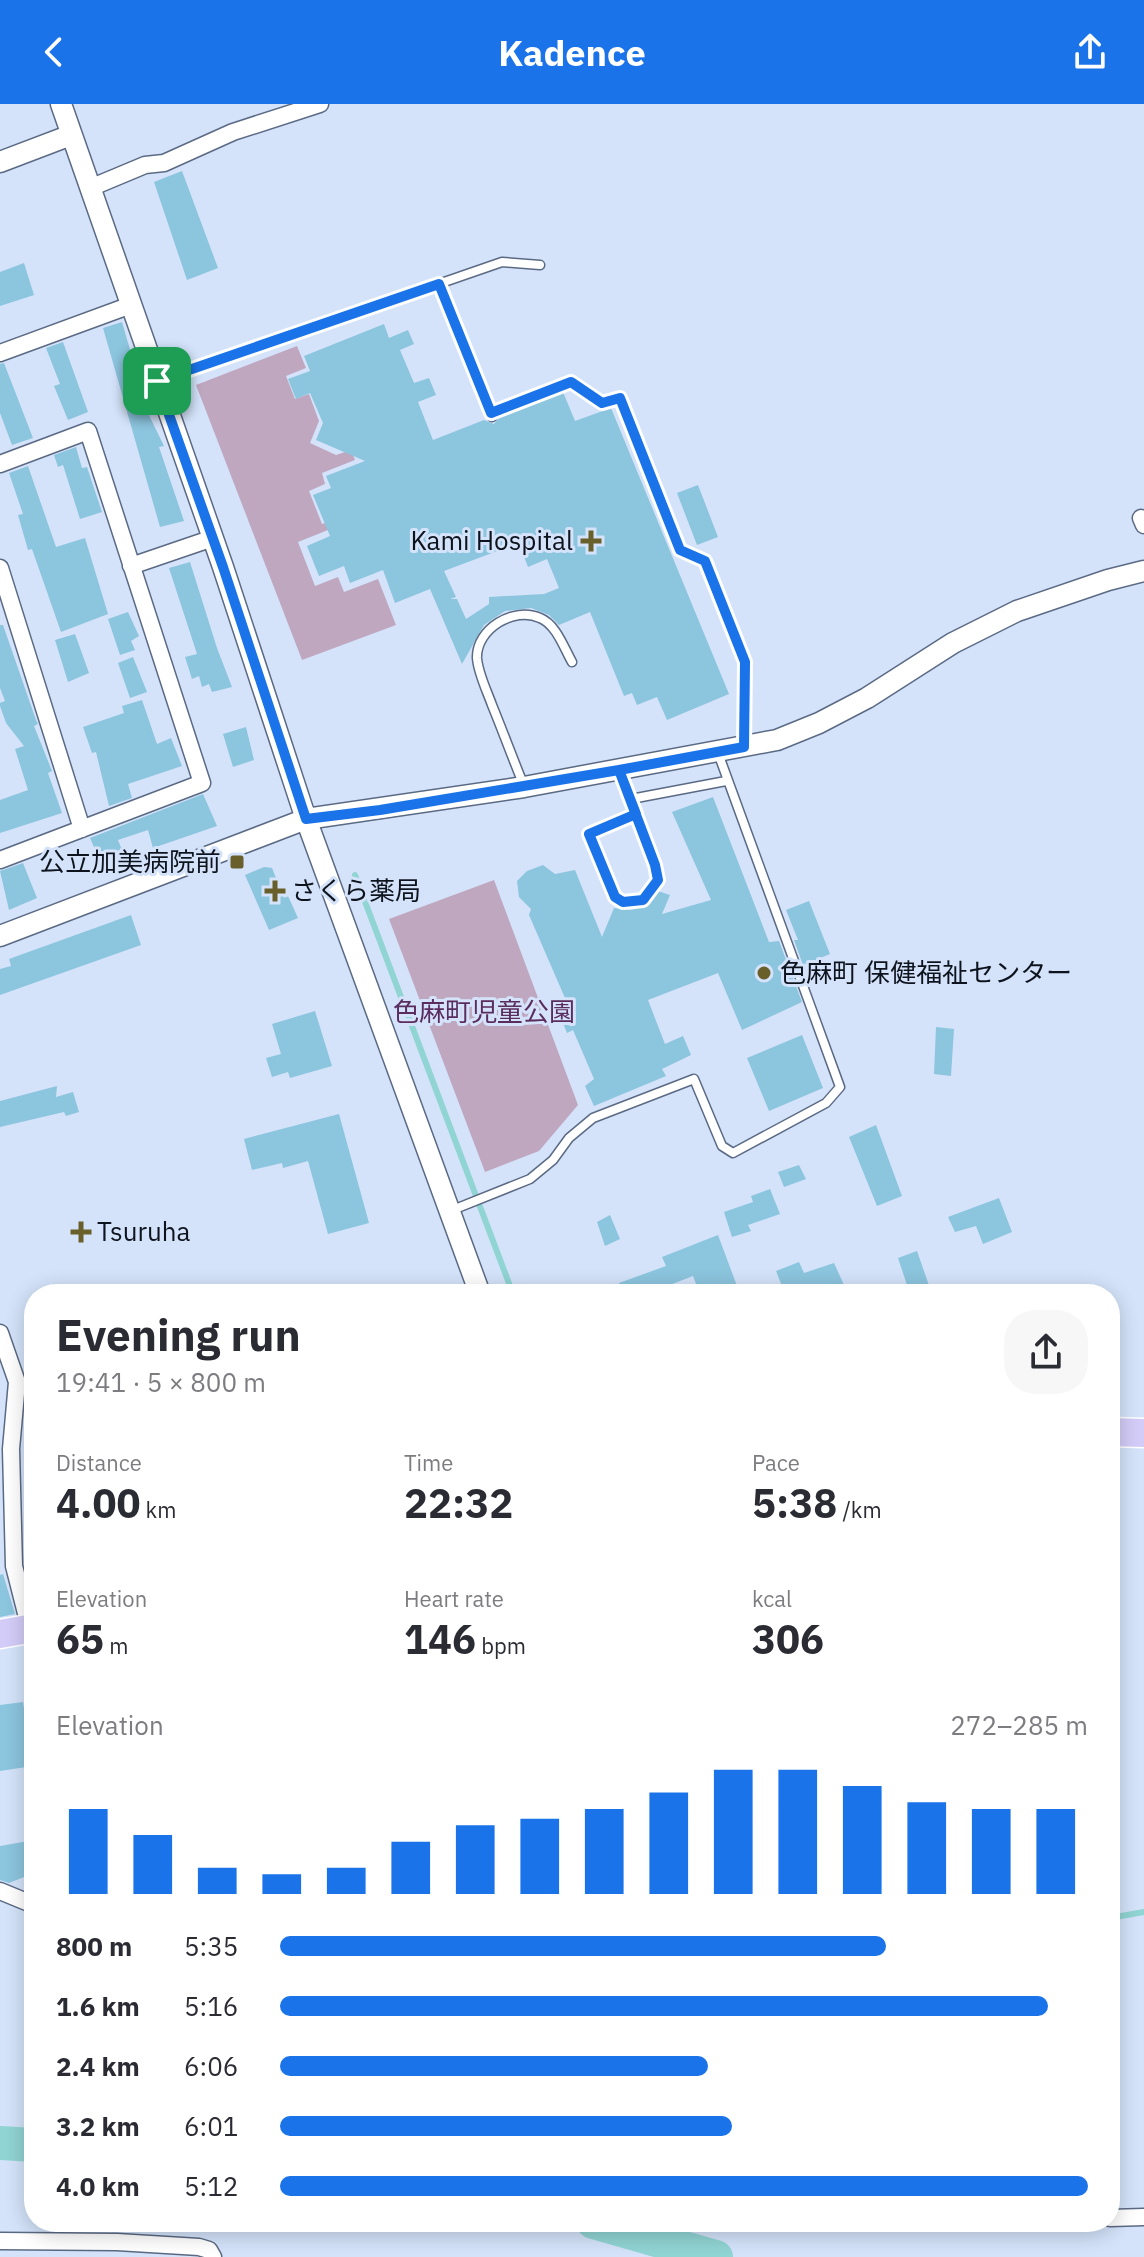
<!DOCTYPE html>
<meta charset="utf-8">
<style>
body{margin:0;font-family:"IBM Plex Sans","Noto Sans JP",sans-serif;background:#f7f7f7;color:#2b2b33;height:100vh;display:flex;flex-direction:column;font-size:30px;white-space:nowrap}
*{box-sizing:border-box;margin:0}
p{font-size:26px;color:#7c7c81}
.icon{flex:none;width:44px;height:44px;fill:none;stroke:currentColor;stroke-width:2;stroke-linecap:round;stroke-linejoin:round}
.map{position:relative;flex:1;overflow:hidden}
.side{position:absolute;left:24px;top:1180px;width:1096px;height:948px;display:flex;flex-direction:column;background:#fff;border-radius:32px;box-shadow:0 4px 20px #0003}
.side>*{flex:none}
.pin{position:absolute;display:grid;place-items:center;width:68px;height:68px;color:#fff;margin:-34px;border-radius:16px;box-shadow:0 4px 12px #0006}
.round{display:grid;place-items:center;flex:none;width:84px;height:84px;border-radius:32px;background:#f7f7f7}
.head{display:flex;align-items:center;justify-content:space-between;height:136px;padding:0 32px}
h1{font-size:44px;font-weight:800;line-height:60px}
.stats{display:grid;grid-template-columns:repeat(3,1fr);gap:12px;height:136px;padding:8px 32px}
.stats div{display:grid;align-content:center}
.stats b{font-size:40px;font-weight:800}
.stats small{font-size:22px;font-weight:400}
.stats p{font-size:22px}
.chart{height:224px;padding:16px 32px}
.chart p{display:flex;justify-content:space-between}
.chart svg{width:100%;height:144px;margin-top:8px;stroke:#1a73e8;stroke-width:6}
ul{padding:0 32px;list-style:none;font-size:26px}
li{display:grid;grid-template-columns:128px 96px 1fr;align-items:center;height:60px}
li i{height:20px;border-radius:10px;background:#1a73e8}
header{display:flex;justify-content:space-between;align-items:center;height:104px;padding:0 32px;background:#1a73e8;color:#fff;font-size:36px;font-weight:800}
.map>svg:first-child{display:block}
.green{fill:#bfa7c0}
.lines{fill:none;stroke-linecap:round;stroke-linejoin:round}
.stream{stroke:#90d4d3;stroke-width:6}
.river{stroke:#90d4d3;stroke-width:34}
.building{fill:#8cc5de;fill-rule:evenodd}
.service-casing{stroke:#5b6a84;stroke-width:11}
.minor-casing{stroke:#5b6a84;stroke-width:19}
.tertiary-casing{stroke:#5b6a84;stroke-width:23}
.trunk-casing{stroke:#fff;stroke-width:31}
.service{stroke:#fff;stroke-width:8}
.minor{stroke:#fff;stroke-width:16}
.tertiary{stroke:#fff;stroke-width:20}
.trunk{stroke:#d3ccf8;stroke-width:28}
.route-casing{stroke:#fff;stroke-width:16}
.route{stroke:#1a73e8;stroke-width:10}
.poi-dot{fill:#685f2b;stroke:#d4e3fa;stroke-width:3}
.labels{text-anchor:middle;stroke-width:6;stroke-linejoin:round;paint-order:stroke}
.poi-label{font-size:26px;fill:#0e141e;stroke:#d4e3fa;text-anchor:start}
.park-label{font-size:26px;fill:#5b2d5e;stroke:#d4e3fa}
</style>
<header><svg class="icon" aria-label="back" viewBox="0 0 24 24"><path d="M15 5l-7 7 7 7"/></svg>Kadence<svg class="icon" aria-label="share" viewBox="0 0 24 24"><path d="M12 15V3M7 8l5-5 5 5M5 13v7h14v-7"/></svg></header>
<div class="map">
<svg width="1144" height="2153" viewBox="0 0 1144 2153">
<rect width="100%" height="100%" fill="#d4e3fa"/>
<path class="green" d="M 297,242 L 306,264 L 286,272 L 295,295 L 309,290 L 319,317 L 310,339 L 336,351 L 351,346 L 355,356 L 322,369 L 325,380 L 309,387 L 322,420 L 331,417 L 333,424 L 298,438 L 315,482 L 338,473 L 344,488 L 378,475 L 396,521 L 302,556 L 196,281 Z
M 494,776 L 578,1001 L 539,1047 L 485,1068 L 389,815 Z"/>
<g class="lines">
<path class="stream" d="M 355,771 L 513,1190
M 1110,1814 L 1144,1808"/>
<path class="river" d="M 0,2039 L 34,2041
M 593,2118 L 716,2153"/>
</g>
<path class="building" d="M 182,67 L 218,164 L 187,176 L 154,78 Z
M 24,159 L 34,191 L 0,202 L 0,168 Z
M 122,218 L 133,256 L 151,306 L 147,307 L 164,342 L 159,343 L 184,417 L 160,423 L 103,224 Z
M 384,220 L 389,234 L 408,226 L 414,240 L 400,246 L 414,279 L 429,274 L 436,291 L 418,298 L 433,336 L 484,316 L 494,320 L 499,313 L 563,288 L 575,317 L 611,304 L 729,590 L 667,616 L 657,593 L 637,601 L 632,589 L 624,592 L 590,508 L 559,521 L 549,511 L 531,504 L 505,507 L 484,521 L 462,560 L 430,485 L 395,499 L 383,466 L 350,479 L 344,462 L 319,472 L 307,442 L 330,432 L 313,391 L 331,384 L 326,372 L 365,357 L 316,336 L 323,319 L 310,289 L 296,295 L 288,275 L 310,267 L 304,252 ZM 519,439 L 528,463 L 547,455 L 559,484 L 544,490 L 489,493 L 489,500 L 466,515 L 457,495 L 450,495 L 456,493 L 444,467 Z
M 63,238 L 88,308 L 68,316 L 54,282 L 60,280 L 46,244 Z
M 4,259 L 33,334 L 12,341 L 0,309 L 0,260 Z
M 76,343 L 82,364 L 87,363 L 102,408 L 80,415 L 63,361 L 58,363 L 54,351 Z
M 28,362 L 56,443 L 85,434 L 108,510 L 61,528 L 32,445 L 28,446 L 18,411 L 23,410 L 9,369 Z
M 698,381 L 718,433 L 697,441 L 677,389 Z
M 190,458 L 217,544 L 232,583 L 212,588 L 209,580 L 202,583 L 199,572 L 192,575 L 185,553 L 197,550 L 169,464 Z
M 128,508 L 139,532 L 131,537 L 135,546 L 120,551 L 108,515 Z
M 0,521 L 3,521 L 36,616 L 38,620 L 34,622 L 52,667 L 48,669 L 62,709 L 0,729 L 0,696 L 28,686 L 15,645 L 24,642 L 6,619 L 0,602 L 0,599 L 5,597 L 0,584 Z
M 75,530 L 89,569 L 68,578 L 55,536 Z
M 133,553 L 147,588 L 130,594 L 118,559 Z
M 142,596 L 157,640 L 171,634 L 182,662 L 128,680 L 132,694 L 109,702 L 96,648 L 92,649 L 83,623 L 124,609 L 122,602 Z
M 246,623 L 254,656 L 233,663 L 223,630 Z
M 203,690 L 217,722 L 153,744 L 148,726 L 118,736 L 126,756 L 103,764 L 90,734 Z
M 713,693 L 769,838 L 779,837 L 802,898 L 742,926 L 718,869 L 648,896 L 665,940 L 683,932 L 691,951 L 662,965 L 666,972 L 594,1002 L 585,982 L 594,975 L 573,926 L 567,929 L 558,906 L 568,901 L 529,811 L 531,805 L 519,793 L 517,777 L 527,767 L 543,761 L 555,770 L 575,766 L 602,833 L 614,804 L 631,806 L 646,802 L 658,787 L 670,791 L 662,810 L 711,796 L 672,708 Z
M 23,759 L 37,794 L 9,806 L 0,767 Z
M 264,763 L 272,764 L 284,794 L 288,792 L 298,814 L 269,826 L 245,771 Z
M 809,797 L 830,850 L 803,861 L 794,836 L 798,836 L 786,806 Z
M 131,811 L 141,841 L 0,891 L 0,865 L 11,862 L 9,855 Z
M 315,907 L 332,962 L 290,974 L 288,968 L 272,973 L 266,954 L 281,950 L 272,920 Z
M 936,923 L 954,925 L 951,972 L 934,970 Z
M 802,931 L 823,984 L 769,1007 L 747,954 Z
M 57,982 L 56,993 L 73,988 L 79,1008 L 66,1012 L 64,1008 L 0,1023 L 0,997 Z
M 339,1010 L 369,1119 L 328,1130 L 308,1057 L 283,1064 L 282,1059 L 252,1066 L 244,1035 Z
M 876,1021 L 902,1092 L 877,1102 L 849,1033 Z
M 799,1061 L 806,1075 L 784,1083 L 778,1068 Z
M 770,1085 L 780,1110 L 748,1121 L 751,1127 L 732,1133 L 724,1108 L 753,1098 L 751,1092 Z
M 999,1094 L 1012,1128 L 983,1140 L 976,1122 L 955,1128 L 948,1113 Z
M 610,1111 L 620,1135 L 605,1142 L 597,1118 Z
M 718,1131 L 740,1190 L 700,1190 L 693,1172 L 667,1182 L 670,1190 L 623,1190 L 619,1179 L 666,1162 L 662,1153 Z
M 917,1147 L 932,1190 L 912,1190 L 908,1184 L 898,1154 Z
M 799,1158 L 804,1169 L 834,1159 L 844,1181 L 819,1190 L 785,1190 L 776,1167 Z
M 3,1470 L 15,1510 L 0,1513 L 0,1471 Z
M 23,1598 L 33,1662 L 0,1667 L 0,1601 Z
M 34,1736 L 34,1769 L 9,1779 L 0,1776 L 0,1742 Z"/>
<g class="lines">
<g class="service-casing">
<path id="service" d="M 439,180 L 492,313
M 158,277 L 502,158 L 540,161
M 491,309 L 571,278 L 602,299 L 620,294 L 680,446 L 705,457 L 745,558 L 744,642
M 620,666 L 655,761 L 658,776 L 643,796 L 623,798 L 615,793 L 589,730 L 636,710
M 524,682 C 513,655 503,628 492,601 C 487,587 478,569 477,554 C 476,525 514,502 540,514 C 556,520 564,544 572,558
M 631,695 L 726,677
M 450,1107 L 530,1075 L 553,1056 L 569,1034 L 593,1014 L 694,975 L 722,1042 L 733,1049 L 826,999 L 840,983 L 718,649"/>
</g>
<g class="minor-casing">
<path id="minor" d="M 90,84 L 145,61 L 164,59 L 233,28 L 320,0
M 0,249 L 131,201
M 0,360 L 88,327 L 202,679 L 0,756
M 1141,414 L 1144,421
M 131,462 L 213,434
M 0,464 L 82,725
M 0,1229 L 17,1278 L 11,1345 L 14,1462 L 30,1525
M 0,1787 L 34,1801
M 1110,2114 L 1144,2113
M 0,2137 L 117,2138 L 199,2143 L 209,2146 L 213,2153"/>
</g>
<g class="tertiary-casing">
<path id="tertiary" d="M 61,0 L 223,463 L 306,715 L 480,1190
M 0,58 L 71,31
M 0,832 L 306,715 L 524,683 L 777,636 L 819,619 L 867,594 L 953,539 L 1017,507 L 1108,476 L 1144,467"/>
</g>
<g class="trunk-casing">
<path id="trunk" d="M 1110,1328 L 1144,1329
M 0,1530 L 34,1524"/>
</g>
<use href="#service" class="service"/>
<use href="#minor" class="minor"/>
<use href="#tertiary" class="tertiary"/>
<use href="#trunk" class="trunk"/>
</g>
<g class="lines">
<g class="route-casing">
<path id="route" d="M 157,277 L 223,463 L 306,715 L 380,706 L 619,666 L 655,761 L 658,776 L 643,796 L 623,798 L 615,793 L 589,730 L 636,710 L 619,666 L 744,643 L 745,558 L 705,457 L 680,446 L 620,294 L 602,299 L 571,278 L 491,309 L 439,180 L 157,277"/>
</g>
<use href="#route" class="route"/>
</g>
<g class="poi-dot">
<path d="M587 425h8v8h8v8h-8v8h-8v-8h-8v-8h8z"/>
<rect x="229" y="750" width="16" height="16" rx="4"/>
<path d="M271 775h8v8h8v8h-8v8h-8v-8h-8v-8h8z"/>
<circle cx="764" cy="869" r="8"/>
<path d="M77 1116h8v8h8v8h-8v8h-8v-8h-8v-8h8z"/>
</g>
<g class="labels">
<g class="poi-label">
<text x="573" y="446" text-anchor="end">Kami Hospital</text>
<text x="221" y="767" text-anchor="end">公立加美病院前</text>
<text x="291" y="796">さくら薬局</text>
<text x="780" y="878">色麻町 保健福祉センター</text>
<text x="97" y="1137">Tsuruha</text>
</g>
<g class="park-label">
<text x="484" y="917">色麻町児童公園</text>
</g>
</g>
</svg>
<div class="pin" style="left:157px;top:277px;background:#1e9e55"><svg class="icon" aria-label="arrive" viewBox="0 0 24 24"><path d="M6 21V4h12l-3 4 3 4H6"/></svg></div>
<section class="side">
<div class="head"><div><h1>Evening run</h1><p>19:41 · 5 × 800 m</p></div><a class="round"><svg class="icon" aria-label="share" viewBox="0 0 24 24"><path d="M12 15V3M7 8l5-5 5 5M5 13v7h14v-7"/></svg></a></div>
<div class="stats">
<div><p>Distance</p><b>4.00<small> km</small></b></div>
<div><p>Time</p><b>22:32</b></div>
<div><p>Pace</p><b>5:38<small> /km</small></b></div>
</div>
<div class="stats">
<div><p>Elevation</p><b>65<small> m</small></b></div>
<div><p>Heart rate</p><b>146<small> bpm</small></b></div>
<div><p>kcal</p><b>306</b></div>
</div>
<div class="chart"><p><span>Elevation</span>272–285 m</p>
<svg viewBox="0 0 160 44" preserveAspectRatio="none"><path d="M5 44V18M15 44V26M25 44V36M35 44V38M45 44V36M55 44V28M65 44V23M75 44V21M85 44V18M95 44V13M105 44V6M115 44V6M125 44V11M135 44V16M145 44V18M155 44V18"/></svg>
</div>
<ul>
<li><b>800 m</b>5:35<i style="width:75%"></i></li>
<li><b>1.6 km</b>5:16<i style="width:95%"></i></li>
<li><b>2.4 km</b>6:06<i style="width:53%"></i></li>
<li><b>3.2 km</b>6:01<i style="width:56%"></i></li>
<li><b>4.0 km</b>5:12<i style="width:100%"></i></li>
</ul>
</section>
</div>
